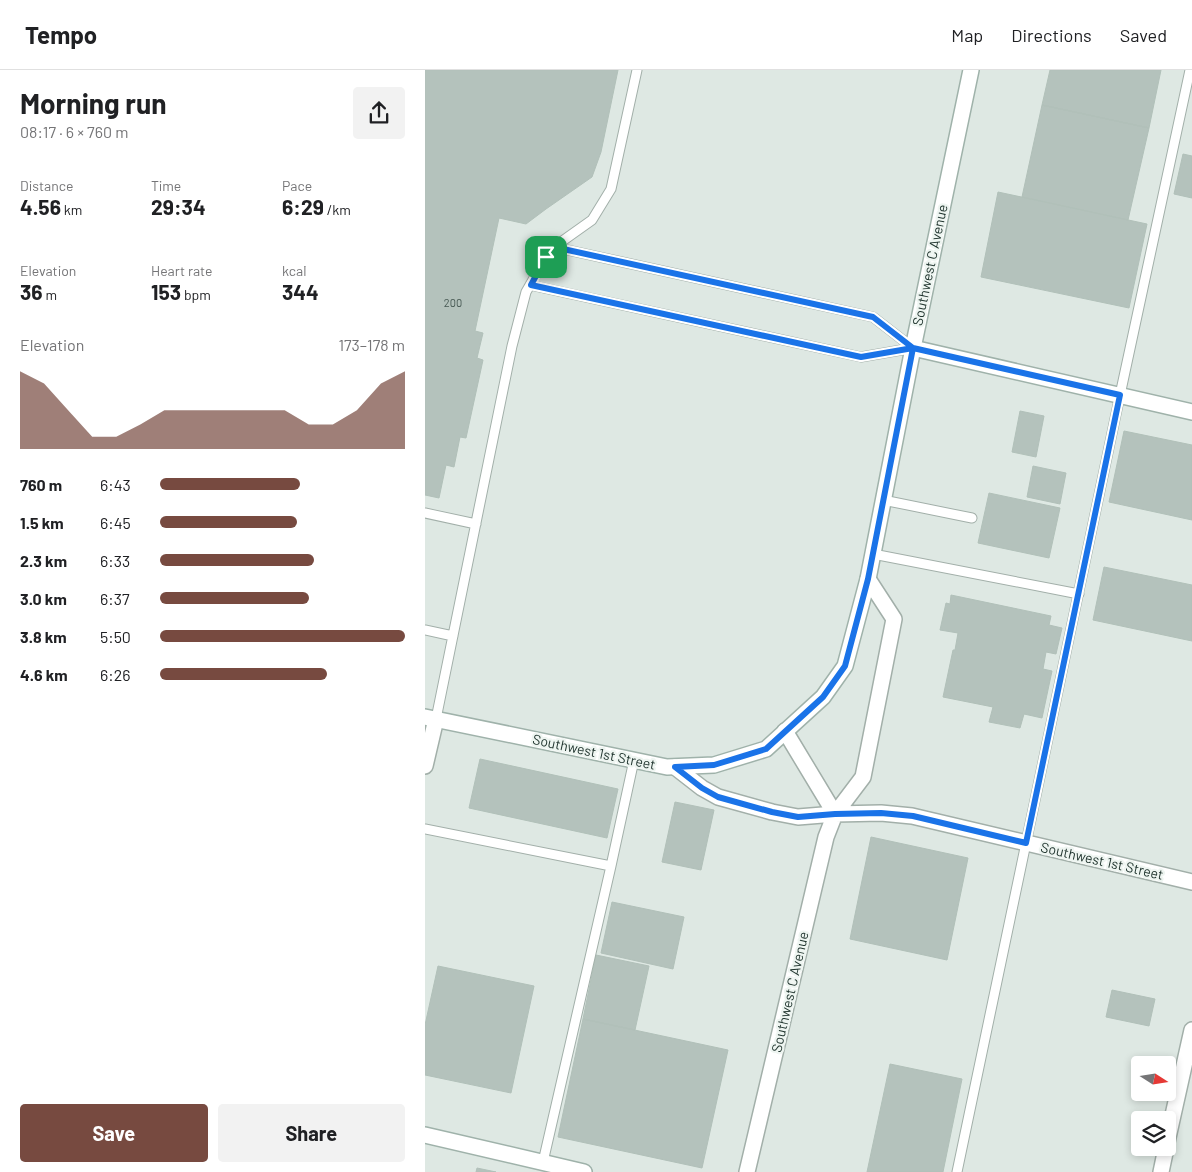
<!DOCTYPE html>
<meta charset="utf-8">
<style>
body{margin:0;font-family:Barlow,sans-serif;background:#f2f2f2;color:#202124;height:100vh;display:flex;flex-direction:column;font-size:19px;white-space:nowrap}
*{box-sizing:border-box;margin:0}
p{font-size:16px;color:#757577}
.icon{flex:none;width:28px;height:28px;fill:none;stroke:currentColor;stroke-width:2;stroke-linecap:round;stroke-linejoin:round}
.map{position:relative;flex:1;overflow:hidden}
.sheet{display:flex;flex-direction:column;background:#fff;width:425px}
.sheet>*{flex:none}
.needle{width:32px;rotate:102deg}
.tools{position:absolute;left:706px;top:986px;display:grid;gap:10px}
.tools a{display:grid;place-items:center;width:45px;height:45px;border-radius:5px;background:#fff;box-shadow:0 2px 8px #0003;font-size:25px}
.pin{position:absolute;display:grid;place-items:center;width:42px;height:42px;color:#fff;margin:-21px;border-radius:10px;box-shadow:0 2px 8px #0006}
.round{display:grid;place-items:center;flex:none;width:52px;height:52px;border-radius:5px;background:#f2f2f2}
.head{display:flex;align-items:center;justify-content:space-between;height:85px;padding:0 20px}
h1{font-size:28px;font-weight:700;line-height:38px}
.metrics{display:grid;grid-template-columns:repeat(3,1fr);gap:8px;height:85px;padding:5px 20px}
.metrics div{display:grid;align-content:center}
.metrics b{font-size:21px;font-weight:700}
.metrics small{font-size:14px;font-weight:400}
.metrics p{font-size:14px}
.chart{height:140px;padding:10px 20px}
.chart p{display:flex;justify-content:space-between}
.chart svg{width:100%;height:90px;margin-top:5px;fill:#774a40;opacity:.7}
.cta{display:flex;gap:10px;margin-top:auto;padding:10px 20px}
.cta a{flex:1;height:58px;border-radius:5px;background:#774a40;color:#fff;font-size:20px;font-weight:700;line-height:58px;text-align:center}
.cta a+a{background:#f2f2f2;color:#202124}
ul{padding:0 20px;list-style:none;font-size:16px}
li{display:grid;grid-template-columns:80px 60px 1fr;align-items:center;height:38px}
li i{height:12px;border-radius:6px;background:#774a40}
header{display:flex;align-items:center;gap:30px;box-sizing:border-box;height:70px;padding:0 25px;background:#fff;border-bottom:1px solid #e0e0e0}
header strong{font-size:24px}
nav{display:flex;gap:28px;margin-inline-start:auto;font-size:18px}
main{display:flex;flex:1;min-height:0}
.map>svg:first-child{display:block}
.building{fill:#b4c2bc;stroke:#b1c0b9}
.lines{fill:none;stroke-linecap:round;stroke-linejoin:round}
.lane-casing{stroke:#a2afa9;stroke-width:11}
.street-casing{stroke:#a2afa9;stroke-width:18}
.secondary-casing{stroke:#9fb2aa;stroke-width:18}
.lane{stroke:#fff;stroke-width:9}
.street{stroke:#fff;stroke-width:15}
.secondary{stroke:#fff;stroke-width:15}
.route-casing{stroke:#fff;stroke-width:10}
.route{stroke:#1a73e8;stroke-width:6}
.labels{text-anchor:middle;stroke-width:4.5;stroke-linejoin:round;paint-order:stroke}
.number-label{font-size:11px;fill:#465852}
.street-label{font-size:14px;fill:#21352f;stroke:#eef5f1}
</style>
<header>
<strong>Tempo</strong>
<nav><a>Map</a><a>Directions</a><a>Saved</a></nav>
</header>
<main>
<section class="sheet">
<div class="head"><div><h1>Morning run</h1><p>08:17 · 6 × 760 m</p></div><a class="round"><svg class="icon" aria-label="share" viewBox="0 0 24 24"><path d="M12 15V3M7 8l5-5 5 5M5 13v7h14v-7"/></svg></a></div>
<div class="metrics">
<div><p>Distance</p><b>4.56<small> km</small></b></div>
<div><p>Time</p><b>29:34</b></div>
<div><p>Pace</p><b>6:29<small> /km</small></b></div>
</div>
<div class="metrics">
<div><p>Elevation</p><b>36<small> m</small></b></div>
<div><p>Heart rate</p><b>153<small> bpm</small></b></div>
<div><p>kcal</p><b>344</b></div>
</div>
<div class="chart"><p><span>Elevation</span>173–178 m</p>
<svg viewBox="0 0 160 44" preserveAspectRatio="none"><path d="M0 44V6L10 12L20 25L30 38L40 38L50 32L60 25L70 25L80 25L90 25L100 25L110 25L120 32L130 32L140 25L150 12L160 6V44z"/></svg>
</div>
<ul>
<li><b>760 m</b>6:43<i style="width:57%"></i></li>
<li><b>1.5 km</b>6:45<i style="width:56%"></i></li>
<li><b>2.3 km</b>6:33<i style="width:63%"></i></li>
<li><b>3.0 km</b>6:37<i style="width:61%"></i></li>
<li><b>3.8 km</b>5:50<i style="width:100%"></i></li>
<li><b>4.6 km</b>6:26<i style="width:68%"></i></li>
</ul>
<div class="cta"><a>Save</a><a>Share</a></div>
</section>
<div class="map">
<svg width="767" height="1102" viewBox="0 0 767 1102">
<rect width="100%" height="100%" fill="#dee8e3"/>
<path class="building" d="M 0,0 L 193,0 L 176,82 L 167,107 L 121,139 L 101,154 L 74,148 L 50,261 L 58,263 L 52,288 L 58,290 L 41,368 L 35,367 L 29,397 L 21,395 L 14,428 L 0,425 Z
M 625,0 L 736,0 L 724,58 L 617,35 Z
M 617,35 L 724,58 L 703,150 L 597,127 Z
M 758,84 L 767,86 L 767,128 L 749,124 Z
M 573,122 L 722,154 L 704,238 L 556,207 Z
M 595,341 L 619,346 L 611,387 L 587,382 Z
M 699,361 L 767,375 L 767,450 L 684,432 Z
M 608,396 L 641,403 L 635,434 L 602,427 Z
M 564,423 L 635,438 L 624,488 L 553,473 Z
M 679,497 L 767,515 L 767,571 L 668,550 Z
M 526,525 L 626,546 L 624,555 L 637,558 L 631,584 L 621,582 L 618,599 L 627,601 L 617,648 L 599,644 L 595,658 L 564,652 L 568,637 L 518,627 L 528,580 L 530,580 L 533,563 L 515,560 L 521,533 L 525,534 Z
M 55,689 L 193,719 L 182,768 L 44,738 Z
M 250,732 L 289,740 L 276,800 L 237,792 Z
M 446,767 L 543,788 L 522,890 L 425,869 Z
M 187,832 L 259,847 L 248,899 L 176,883 Z
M 171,885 L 224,896 L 210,960 L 158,949 Z
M 13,896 L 109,916 L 86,1023 L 0,1005 L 0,955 Z
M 687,920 L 730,929 L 724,956 L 681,947 Z
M 158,949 L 303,980 L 277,1098 L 133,1067 Z
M 465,994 L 537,1009 L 518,1102 L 442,1102 Z
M 52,1098 L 71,1102 L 51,1102 Z"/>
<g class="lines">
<g class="lane-casing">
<path id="lane" d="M 129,177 L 448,247 L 488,278
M 105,215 L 436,287 L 488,278
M 458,430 L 547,448
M 0,443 L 51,454
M 448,484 L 654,524
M 0,560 L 28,566
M 11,649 L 87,276 L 101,222 L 121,187 L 129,177 L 167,150 L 186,119 L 212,0
M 0,759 L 186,796
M 118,1092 L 186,796 L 209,690
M 532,1102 L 695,325 L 765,0"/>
</g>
<g class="street-casing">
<path id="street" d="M 360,661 L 410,744
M 0,696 L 11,649
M 250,697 L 277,718 L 293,727 L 347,742 L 373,747 L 410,744 L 456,743 L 487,746 L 767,812
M 742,1072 L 767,960
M 322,1102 L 401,767 L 410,744 L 438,707 L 469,549 L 443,509
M 736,1102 L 741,1078"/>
</g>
<g class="secondary-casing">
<path id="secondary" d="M 488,278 L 767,342
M 0,647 L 242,697 L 289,695 L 341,679 L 398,627 L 420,596 L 443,509 L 488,278 L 546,0
M 0,1065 L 159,1102"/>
</g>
<use href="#lane" class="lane"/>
<use href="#street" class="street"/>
<use href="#secondary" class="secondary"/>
</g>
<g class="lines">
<g class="route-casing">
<path id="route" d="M 121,187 L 129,177 L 448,247 L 488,278 L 443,509 L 420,596 L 398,627 L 341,679 L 289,695 L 250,697 L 277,718 L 293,727 L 347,742 L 373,747 L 410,744 L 456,743 L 488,746 L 601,773 L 695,325 L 488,278 L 436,287 L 106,215 L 121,187"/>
</g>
<use href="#route" class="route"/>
</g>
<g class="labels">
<g class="number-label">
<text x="28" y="237">200</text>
</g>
<g class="street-label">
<text transform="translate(505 195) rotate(-78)" y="5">Southwest C Avenue</text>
<text transform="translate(169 682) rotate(12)" y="5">Southwest 1st Street</text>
<text transform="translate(677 791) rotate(13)" y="5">Southwest 1st Street</text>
<text transform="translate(365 922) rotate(-77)" y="5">Southwest C Avenue</text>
</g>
</g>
</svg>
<div class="tools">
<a><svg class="needle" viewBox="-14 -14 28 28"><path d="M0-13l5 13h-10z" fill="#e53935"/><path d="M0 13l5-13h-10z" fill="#757577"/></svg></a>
<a><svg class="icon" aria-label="layers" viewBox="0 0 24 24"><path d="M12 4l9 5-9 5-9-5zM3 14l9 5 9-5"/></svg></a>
</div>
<div class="pin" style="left:121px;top:187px;background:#1e9e55"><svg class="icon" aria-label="arrive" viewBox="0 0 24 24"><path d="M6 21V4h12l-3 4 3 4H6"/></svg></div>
</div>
</main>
